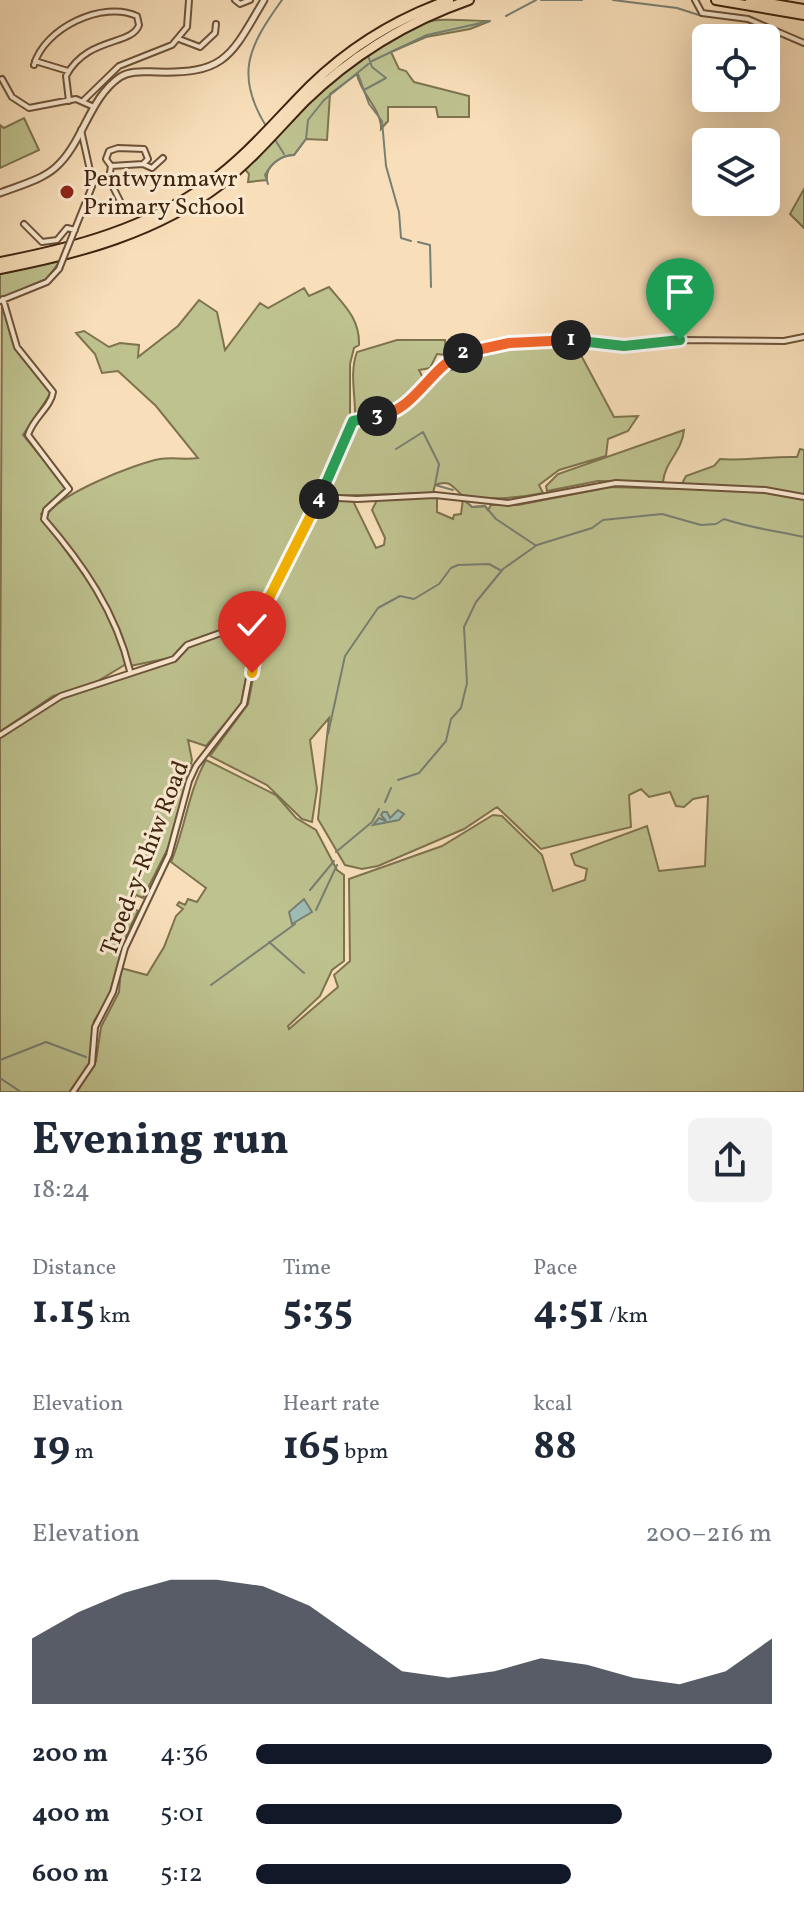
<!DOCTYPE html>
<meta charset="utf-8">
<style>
body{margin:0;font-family:Vollkorn,serif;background:#f2f2f3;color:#1f2937;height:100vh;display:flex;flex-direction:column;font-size:30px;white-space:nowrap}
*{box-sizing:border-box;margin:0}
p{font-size:26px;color:#747a83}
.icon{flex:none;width:44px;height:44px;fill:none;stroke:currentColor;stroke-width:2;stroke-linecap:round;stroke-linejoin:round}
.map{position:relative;height:1092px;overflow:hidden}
.sheet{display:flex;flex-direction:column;background:#fff;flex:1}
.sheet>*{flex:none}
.controls{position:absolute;left:692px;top:24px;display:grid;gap:16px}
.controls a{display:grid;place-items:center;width:88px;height:88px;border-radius:12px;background:#fff;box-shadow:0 8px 32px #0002;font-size:40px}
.pin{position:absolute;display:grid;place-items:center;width:68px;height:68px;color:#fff;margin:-82px -34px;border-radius:50% 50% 50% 0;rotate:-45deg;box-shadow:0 0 8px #0007}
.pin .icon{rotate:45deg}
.km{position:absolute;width:40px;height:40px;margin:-20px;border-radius:50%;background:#222;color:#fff;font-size:22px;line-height:40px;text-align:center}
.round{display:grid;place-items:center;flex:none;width:84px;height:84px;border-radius:12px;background:#f2f2f3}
.headline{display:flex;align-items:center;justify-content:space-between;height:136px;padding:0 32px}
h1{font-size:44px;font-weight:700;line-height:60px}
.stats{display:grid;grid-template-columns:repeat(3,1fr);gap:12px;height:136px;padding:8px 32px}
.stats div{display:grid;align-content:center}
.stats b{font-size:40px;font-weight:700}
.stats small{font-size:22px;font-weight:400}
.stats p{font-size:22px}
.chart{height:224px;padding:16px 32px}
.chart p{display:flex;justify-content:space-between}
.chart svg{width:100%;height:144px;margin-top:8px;fill:#111827;opacity:.7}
ul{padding:0 32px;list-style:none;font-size:26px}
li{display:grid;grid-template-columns:128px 96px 1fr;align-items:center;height:60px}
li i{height:20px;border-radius:10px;background:#111827}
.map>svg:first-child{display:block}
.green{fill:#bec28f;stroke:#7e734f;stroke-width:2}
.water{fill:#9ebcb4;stroke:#787f72;stroke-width:2}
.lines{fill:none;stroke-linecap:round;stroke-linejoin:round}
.stream{stroke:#787f72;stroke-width:2}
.minor-casing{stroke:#6d533a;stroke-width:8}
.tertiary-casing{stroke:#6d533a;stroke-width:9}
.primary-casing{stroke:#3f240f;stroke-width:12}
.minor{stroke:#faead2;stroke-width:4}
.tertiary{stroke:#faead2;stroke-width:5}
.primary{stroke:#f8dfba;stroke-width:8}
.minor-bridge-casing{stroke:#6d533a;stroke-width:8;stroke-linecap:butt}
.minor-bridge{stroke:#faead2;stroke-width:4}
.split-1-casing{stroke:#fff;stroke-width:16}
.split-2-casing{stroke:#fff;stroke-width:16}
.split-3-casing{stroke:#fff;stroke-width:16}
.split-4-casing{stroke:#fff;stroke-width:16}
.split-5-casing{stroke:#fff;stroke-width:16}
.split-6-casing{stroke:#fff;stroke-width:16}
.split-1{stroke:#22a559;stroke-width:10}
.split-2{stroke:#f0652b;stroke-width:10}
.split-3{stroke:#f0652b;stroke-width:10}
.split-4{stroke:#22a559;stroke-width:10}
.split-5{stroke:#f5b400;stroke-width:10}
.split-6{stroke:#f5b400;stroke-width:10}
.poi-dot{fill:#8f2418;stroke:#faead2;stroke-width:3}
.labels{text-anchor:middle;stroke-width:6;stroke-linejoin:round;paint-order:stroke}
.poi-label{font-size:24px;fill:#3f240f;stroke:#faead2;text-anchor:start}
.street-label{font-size:24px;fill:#3f240f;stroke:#faead2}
</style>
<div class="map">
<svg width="804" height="1092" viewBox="0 0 804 1092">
<rect width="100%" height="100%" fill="#f8dfba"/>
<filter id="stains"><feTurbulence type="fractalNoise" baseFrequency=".0025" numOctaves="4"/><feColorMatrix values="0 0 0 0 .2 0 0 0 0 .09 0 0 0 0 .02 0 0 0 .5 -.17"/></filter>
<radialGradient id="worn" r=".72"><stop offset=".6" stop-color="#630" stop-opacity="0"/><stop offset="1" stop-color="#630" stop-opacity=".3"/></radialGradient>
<path class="green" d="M 490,21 L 470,29 L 426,37 L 391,52 L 399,69 L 406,71 L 414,82 L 469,96 L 469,117 L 438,117 L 436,107 L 388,107 L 388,121 L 381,129 C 382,110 360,93 357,74 L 330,94 L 327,140 L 306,139 L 294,155 C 281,155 265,166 267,180 L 248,182 L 249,174 L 244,168 C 299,118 348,49 422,23 C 442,17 469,21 490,21 Z
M 24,118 L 39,150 L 0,168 L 0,125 L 4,128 Z
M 804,189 L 804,228 L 790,214 Z
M 60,261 L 47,279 L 0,298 L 0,274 Z
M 329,287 C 344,305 360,319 359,345 L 354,348 L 350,364 L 350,423 L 327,483 L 268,598 L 237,624 L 189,641 L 174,657 L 130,666 C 114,609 85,562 46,518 C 52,496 137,463 160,459 C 172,457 186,460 198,458 L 156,406 L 118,371 L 102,373 L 95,354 L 76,333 L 84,331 L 109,347 L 120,343 L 139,345 L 138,357 L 178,326 L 199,300 L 217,312 L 225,350 L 260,303 L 268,308 L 304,288 L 309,296 Z
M 2,303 L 16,350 L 34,367 L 51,393 L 23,435 L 68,489 L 41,514 C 72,566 114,601 126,664 L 93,684 L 53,696 L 0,732 Z
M 397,340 L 445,340 L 446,355 L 437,354 L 430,368 L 419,370 L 425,382 L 392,412 L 355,418 C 356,397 349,373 357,352 Z
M 558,341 L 574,342 L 614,417 L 638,416 L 628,431 L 608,439 L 606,456 L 559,470 L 539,485 L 543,493 C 515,499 491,500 463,496 C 452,487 451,479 435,485 L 433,493 L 325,496 L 345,438 L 356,423 L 391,416 L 448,363 L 451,370 L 480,360 L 482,351 Z
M 684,430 C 682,452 665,461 663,482 L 598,481 L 547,491 L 546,486 L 558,474 Z
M 800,449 L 804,450 L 804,1092 L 77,1092 L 96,1061 L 101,1027 L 119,992 L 121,968 L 147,975 L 164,947 L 176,916 L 183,909 L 177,905 L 179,902 L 185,905 L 188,899 L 197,902 L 206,888 L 171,862 C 185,829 188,792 206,760 L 276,795 L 296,818 L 316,830 L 337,870 L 344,875 L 344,961 L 332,970 L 320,996 L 288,1026 L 289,1029 L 338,987 L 334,975 L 350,961 L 349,879 L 442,846 L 493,815 L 502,816 L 542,855 L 553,891 L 585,880 L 587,869 L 575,865 L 571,854 L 647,826 L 659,871 L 705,866 L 708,796 L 693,799 L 684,807 L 676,806 L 670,792 L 649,797 L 641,789 L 629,795 L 631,827 L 541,849 L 497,807 L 464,829 L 378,866 L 362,869 L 345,865 L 318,819 L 329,718 L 310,740 L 317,789 L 312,822 L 302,819 L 267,785 L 210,756 L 248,704 L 267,607 L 292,550 L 321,500 L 353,501 L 376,548 L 384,545 L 385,538 L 372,510 L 377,500 L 437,497 L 437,512 L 453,519 L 454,515 L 461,514 L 463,499 L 472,507 L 485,506 L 488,510 L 491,505 L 518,505 L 610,487 L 679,489 L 686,476 L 714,466 L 720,459 C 743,461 771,456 797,457 Z
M 258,611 L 241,705 L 206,746 L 188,740 L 192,760 L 169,846 L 143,898 L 136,895 L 129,906 L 138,911 L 127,934 L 111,995 L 94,1021 L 89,1064 L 71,1092 L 0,1092 L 0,738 L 52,702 L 175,660 L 188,645 L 235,630 Z"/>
<path class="water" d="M 398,810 L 404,814 L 399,820 L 373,825 L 379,818 L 386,821 L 381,815 L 383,812 L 387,812 L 390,818 Z
M 304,899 L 312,912 L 292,924 L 289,912 Z"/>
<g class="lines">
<path class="stream" d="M 541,0 L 582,0
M 613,0 L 677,8 L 702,16
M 506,16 L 536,0
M 358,74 L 369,104 L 382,121 L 386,166 L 399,212 L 401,238 L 411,241
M 364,90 L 386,78 L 372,67 L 368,56
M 266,126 C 234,74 249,46 282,0
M 274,138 L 284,154
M 268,184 L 265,175 C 271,163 282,155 294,155 L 306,139 L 308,120 L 324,100 L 372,61 L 427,35 L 490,21
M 418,242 L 430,245 L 431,287
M 0,274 L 105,248 L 163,224
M 396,449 L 423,432 L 439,464 L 435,485 L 453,490
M 464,500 L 472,507 L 485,506 L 496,519 L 535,545
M 328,734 L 345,656 L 378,608 L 400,596 L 414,599 L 439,584 L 451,568 L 458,565 L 489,564 L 500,570
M 398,780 L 419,773 L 446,741 L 451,719 L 461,708 L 467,683 L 464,627 L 476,602 L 503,569 L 537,545 L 592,528 L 603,520 L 662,514 L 701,525 L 716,524 L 724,519 C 750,528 777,531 804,537
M 385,802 L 391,788
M 336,852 L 372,822 L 379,809
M 310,890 L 334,861
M 316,910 L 337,865
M 269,942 L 304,973
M 211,985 L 295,924
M 0,1060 L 46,1042 L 86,1057
M 0,1078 L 21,1092"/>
<g class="minor-casing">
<path id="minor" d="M 235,0 L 240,4 L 250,0
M 695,0 L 702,13 L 748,19 L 804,43
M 179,39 L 200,47 L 215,33 L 216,24
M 35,61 L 68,71
M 34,65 C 44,28 103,0 137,16 L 139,25 C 132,46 87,36 66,76 L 69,101
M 2,79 L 12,97 L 29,108 L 76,99 L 94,107
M 83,101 L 119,66 L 172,45 L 187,27 L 189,0
M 118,148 L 144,149 L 148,159 L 143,164 L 111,166 L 106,159 L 109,151 Z
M 143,164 L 152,168 L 163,158
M 109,179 L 122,205
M 93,181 L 109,179 L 111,166
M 24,224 L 42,242 L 57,240 L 67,228 L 75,230
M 73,234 L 93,184 L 81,130
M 3,299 L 17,347 L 53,392 C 51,407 33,418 28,435 L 69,489 L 46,510 L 44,519 C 83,564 116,612 130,671
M 0,301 L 47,282 L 59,269
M 320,497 L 357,499 L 435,495 L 508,503 L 616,483 L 765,490 L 804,497
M 0,735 L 61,696 L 174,659 L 187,645 L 232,629 L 263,606
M 73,1092 L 92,1064 L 95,1027 L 113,992 L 125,948 L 169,855 L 189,781 L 196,766 L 244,704 L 263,606 L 329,482 L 342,440 L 353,421 L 391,414 L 451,358 L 499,345 L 562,339 L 624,346 L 680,340 L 784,341 L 804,337"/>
</g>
<g class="tertiary-casing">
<path id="tertiary" d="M 0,193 C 18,186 42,180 56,167 C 83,143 89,98 120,77 C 131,70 144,72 157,72 C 226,74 231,56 264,0"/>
</g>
<g class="primary-casing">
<path id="primary" d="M 716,0 L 804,15
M 750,0 L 804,9
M 0,262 C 74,248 148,228 209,183 C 247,156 277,119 310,86 C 349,48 398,18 449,0
M 0,269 C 78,254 157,233 221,184 C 252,160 277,130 304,102 C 352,55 406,22 469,0"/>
</g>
<use href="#minor" class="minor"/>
<use href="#tertiary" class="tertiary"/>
<use href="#primary" class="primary"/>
<g class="minor-bridge-casing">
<path id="minor-bridge" d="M 59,269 L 73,234"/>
</g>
<use href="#minor-bridge" class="minor-bridge"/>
</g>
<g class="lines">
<g class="split-1-casing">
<path id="split-1" d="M 571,340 L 624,346 L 680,340"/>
</g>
<g class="split-2-casing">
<path id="split-2" d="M 463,353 L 509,343 L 571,340"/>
</g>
<g class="split-3-casing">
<path id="split-3" d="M 377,416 C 414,413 430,366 463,353"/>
</g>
<g class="split-4-casing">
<path id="split-4" d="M 319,499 L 353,421 L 377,416"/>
</g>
<g class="split-5-casing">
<path id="split-5" d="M 270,596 L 319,499"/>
</g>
<g class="split-6-casing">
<path id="split-6" d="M 252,673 L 263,606 L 270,596"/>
</g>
<use href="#split-1" class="split-1"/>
<use href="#split-2" class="split-2"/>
<use href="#split-3" class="split-3"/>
<use href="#split-4" class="split-4"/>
<use href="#split-5" class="split-5"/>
<use href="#split-6" class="split-6"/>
</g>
<circle class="poi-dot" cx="67" cy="192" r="8"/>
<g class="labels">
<g class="poi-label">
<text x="83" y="186">Pentwynmawr<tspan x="83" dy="28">Primary School</tspan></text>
</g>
<g class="street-label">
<text transform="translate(144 858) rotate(-69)" y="8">Troed-y-Rhiw Road</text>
</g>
</g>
<rect width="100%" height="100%" filter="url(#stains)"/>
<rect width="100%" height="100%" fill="url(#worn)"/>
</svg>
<div class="controls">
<a><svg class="icon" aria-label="locate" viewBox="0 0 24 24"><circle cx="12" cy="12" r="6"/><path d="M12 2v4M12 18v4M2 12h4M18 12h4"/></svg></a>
<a><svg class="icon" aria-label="layers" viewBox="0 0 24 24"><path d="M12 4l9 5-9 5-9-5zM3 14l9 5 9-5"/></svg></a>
</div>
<div class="pin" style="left:680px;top:340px;background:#1e9e55"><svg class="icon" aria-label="arrive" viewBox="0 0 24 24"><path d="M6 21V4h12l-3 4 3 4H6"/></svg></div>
<div class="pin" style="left:252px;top:673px;background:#d93025"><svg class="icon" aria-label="check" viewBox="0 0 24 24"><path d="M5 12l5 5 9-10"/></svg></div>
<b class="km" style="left:571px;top:340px">1</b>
<b class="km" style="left:463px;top:353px">2</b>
<b class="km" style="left:377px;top:416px">3</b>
<b class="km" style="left:319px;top:499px">4</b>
</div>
<section class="sheet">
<div class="headline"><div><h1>Evening run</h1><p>18:24</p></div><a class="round"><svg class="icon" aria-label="share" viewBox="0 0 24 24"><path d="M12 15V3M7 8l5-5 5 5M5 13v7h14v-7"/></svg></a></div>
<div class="stats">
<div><p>Distance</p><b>1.15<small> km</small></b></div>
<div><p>Time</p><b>5:35</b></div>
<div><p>Pace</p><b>4:51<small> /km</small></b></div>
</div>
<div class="stats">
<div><p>Elevation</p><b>19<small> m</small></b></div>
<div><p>Heart rate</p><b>165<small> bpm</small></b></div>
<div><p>kcal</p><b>88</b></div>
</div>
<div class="chart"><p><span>Elevation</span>200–216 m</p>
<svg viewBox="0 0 160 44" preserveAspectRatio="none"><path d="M0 44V24L10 16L20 10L30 6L40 6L50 8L60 14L70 24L80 34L90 36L100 34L110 30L120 32L130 36L140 38L150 34L160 24V44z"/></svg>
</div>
<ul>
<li><b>200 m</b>4:36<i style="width:100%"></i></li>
<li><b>400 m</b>5:01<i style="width:71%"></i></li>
<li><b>600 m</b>5:12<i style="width:61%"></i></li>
</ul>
</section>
